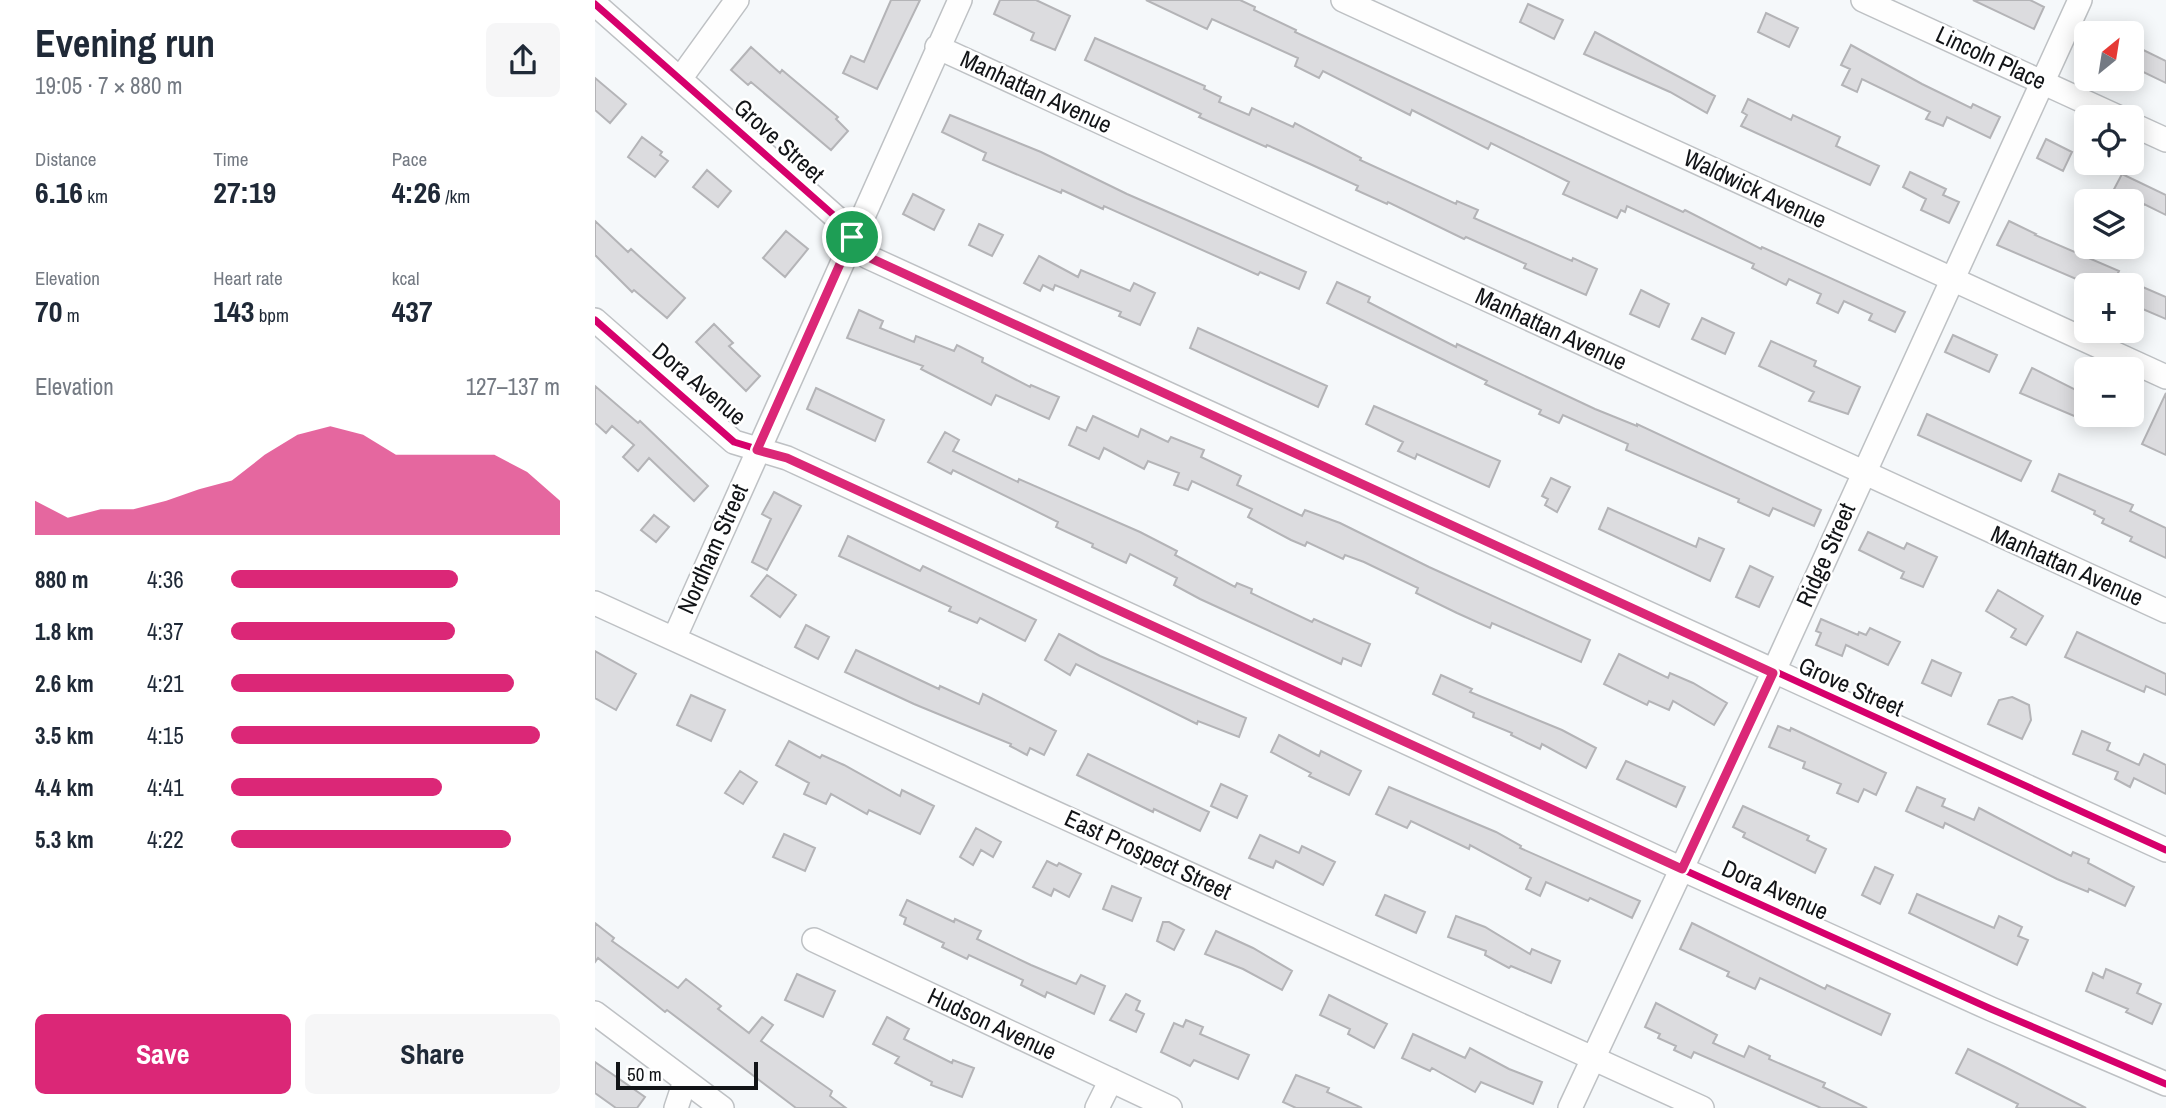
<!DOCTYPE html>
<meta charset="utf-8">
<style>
body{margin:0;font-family:"Archivo Narrow",sans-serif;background:#f6f6f7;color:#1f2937;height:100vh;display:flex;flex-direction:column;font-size:26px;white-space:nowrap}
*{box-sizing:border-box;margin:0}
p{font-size:23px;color:#747a83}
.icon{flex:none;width:38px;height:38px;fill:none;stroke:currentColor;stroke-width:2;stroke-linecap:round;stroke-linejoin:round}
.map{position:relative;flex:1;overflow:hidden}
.drawer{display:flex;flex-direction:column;background:#fff;width:595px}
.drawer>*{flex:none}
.needle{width:46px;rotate:30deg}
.buttons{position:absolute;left:1479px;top:21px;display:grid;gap:14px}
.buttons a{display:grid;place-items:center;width:70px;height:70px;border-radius:10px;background:#fff;box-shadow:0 4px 18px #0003;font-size:35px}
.scale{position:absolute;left:21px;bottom:18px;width:142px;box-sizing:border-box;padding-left:7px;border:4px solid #121417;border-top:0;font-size:19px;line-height:24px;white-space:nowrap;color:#121417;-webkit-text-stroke:5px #fff;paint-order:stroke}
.pin{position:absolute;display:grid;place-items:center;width:60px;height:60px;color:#fff;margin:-30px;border:4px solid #fff;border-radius:50%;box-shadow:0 2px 7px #0007}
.round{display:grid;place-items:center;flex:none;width:74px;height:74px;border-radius:10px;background:#f6f6f7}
.overview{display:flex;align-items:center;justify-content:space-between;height:119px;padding:0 35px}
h1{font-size:38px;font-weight:800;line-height:52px}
.stats{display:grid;grid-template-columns:repeat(3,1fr);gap:10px;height:119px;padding:7px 35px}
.stats div{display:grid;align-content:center}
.stats b{font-size:30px;font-weight:800}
.stats small{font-size:19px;font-weight:400}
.stats p{font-size:19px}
.chart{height:196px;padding:14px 35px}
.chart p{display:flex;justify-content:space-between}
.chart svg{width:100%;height:126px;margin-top:7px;fill:#db2777;opacity:.7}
.cta{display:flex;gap:14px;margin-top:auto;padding:14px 35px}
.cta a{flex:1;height:80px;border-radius:10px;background:#db2777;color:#fff;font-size:28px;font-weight:800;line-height:80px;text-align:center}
.cta a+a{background:#f6f6f7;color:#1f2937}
ul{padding:0 35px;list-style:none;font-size:23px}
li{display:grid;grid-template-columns:112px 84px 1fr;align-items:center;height:52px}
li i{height:18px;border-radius:9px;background:#db2777}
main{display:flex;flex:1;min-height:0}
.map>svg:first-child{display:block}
.building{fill:#dcdcdf;stroke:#b4b4b7;stroke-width:2}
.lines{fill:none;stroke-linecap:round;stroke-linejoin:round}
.minor-casing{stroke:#bec1c4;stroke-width:26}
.minor{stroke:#fefefe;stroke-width:23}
.cycleway-casing{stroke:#fff;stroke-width:11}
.cycleway{stroke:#d6006c;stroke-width:7}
.route-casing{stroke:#fff;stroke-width:14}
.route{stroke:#db2777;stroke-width:9}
.labels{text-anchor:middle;stroke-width:5;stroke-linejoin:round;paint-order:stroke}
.street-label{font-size:24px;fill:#121417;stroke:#fff}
</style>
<main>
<section class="drawer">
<div class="overview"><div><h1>Evening run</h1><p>19:05 · 7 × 880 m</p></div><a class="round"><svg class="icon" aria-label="share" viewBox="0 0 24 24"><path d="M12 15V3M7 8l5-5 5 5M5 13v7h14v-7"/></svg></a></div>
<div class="stats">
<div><p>Distance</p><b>6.16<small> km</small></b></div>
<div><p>Time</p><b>27:19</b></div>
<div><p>Pace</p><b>4:26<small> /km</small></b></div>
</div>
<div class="stats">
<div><p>Elevation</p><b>70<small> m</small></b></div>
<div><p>Heart rate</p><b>143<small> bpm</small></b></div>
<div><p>kcal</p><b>437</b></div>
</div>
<div class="chart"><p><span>Elevation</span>127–137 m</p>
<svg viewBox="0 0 160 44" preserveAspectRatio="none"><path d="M0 44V32L10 38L20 35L30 35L40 32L50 28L60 25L70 16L80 9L90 6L100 9L110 16L120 16L130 16L140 16L150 22L160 32V44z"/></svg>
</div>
<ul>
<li><b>880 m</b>4:36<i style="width:69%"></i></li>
<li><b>1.8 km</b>4:37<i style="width:68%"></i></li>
<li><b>2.6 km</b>4:21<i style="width:86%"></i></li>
<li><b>3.5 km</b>4:15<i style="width:94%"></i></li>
<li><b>4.4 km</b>4:41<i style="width:64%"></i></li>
<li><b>5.3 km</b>4:22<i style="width:85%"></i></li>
</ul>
<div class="cta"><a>Save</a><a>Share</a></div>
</section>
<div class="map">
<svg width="1571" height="1108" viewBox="0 0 1571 1108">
<rect width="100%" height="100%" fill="#f5f8fa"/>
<path class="building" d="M 296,0 L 325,0 L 282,89 L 248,73 L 256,56 L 269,62 Z
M 405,0 L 441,0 L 475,16 L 460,50 L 436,40 L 439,33 L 399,14 Z
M 551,0 L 645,0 L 660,7 L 659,10 L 701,30 L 700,32 L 1088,212 L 1090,210 L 1166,249 L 1167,247 L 1310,312 L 1300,332 L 1274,320 L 1277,314 L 1249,301 L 1243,313 L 1222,303 L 1226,294 L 1194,279 L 1191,285 L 1157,268 L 1159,264 L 1032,206 L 1030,212 L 1026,210 L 1022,218 L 968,194 L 974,182 L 896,143 L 893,149 L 817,110 L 815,115 L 728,71 L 724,78 L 700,66 L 703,58 L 617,19 L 612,29 Z
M 1378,0 L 1435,0 L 1449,7 L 1439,29 Z
M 933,4 L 968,20 L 959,39 L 925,22 Z
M 1171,13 L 1203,28 L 1194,47 L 1163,32 Z
M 1000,32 L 1120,96 L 1112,113 L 1075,92 L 989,54 Z
M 500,38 L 610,86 L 609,89 L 626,97 L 624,102 L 654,115 L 657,108 L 698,127 L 700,123 L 766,158 L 765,160 L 861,204 L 862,201 L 883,210 L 879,218 L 977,261 L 978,258 L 1002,269 L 991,295 L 929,268 L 931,264 L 871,237 L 869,239 L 793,202 L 792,204 L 761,190 L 763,186 L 715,164 L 672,145 L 671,147 L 604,117 L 606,114 L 490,60 Z
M 1536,44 L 1571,61 L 1571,83 L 1536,66 Z
M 1256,45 L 1327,84 L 1376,108 L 1378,104 L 1405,117 L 1395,138 L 1352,117 L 1348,126 L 1331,119 L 1335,112 L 1267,79 L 1262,92 L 1247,85 L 1255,69 L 1246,65 Z
M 156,47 L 185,73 L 187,70 L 243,117 L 241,119 L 253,131 L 236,150 L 156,82 L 153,85 L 136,70 Z
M 0,78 L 31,104 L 15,123 L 0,110 Z
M 1153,99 L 1196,120 L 1198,115 L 1245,137 L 1241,146 L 1284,166 L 1275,185 L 1146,126 L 1152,115 L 1147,112 Z
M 355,115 L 446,152 L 532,194 L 711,272 L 704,289 L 665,272 L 663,275 L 509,206 L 508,209 L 467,190 L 466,193 L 388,160 L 391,153 L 347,132 Z
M 47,137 L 67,152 L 65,155 L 73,161 L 60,177 L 33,157 Z
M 1451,139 L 1477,152 L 1468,171 L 1442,158 Z
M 112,170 L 136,191 L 123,207 L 98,187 Z
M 1315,172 L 1351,189 L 1348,195 L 1364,202 L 1354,223 L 1326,210 L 1331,199 L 1308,187 Z
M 1527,174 L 1571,195 L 1571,215 L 1549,204 L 1546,209 L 1536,205 L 1536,201 L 1516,195 Z
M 318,194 L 349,210 L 339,230 L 308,214 Z
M 0,221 L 33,252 L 36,249 L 90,298 L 72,318 L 39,290 L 37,292 L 0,255 Z
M 1414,221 L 1441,234 L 1440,235 L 1524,271 L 1517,285 L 1484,285 L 1486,281 L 1402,245 Z
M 384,224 L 408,235 L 397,256 L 374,245 Z
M 191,231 L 213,249 L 190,277 L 168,258 Z
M 444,256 L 483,277 L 486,270 L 535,291 L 539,283 L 560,293 L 545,325 L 524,316 L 526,312 L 460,285 L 458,290 L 448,285 L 445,291 L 429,283 Z
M 742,282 L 775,297 L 773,302 L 861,347 L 862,344 L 1000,409 L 1042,426 L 1042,424 L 1226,510 L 1219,526 L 1178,508 L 1174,516 L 1143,502 L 1144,499 L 1031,450 L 1033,444 L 968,415 L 964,423 L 944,414 L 946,410 L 890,384 L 892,381 L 732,303 Z
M 1536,282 L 1571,297 L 1571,319 L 1536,304 Z
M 1046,290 L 1074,304 L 1064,327 L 1035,314 Z
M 264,310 L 288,321 L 285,328 L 319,342 L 321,336 L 359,351 L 362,345 L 388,358 L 387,362 L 435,387 L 436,385 L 464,397 L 454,419 L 401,395 L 396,405 L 326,369 L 328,366 L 252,338 Z
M 1107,318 L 1139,333 L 1130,354 L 1097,339 Z
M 119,324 L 138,343 L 134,346 L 165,376 L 151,391 L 101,342 Z
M 603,328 L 732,386 L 723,407 L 595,348 Z
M 1358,335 L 1402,355 L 1394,372 L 1350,352 Z
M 1176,341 L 1221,361 L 1219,366 L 1265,387 L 1253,414 L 1214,401 L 1219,392 L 1164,366 Z
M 1437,368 L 1491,395 L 1491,421 L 1425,393 Z
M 0,386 L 43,423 L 45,421 L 113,486 L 99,501 L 54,458 L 43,471 L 28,457 L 39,445 L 17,426 L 11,433 L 0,423 Z
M 221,388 L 289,420 L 280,441 L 212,409 Z
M 1571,393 L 1571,455 L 1547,444 Z
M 779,406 L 905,461 L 894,487 L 822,454 L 820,459 L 803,451 L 808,442 L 771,424 Z
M 1332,414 L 1436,461 L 1426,481 L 1323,435 Z
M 498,416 L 543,437 L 546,429 L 573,442 L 576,437 L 609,450 L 606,457 L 646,476 L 642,485 L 707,516 L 710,510 L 745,523 L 834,567 L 995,640 L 986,662 L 897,623 L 895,628 L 862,613 L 821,593 L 823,588 L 769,562 L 750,555 L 748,559 L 712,542 L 710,546 L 696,540 L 653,517 L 657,509 L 597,481 L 593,490 L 579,485 L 584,473 L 553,461 L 549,469 L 509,448 L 504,459 L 474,445 L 482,427 L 491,431 Z
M 350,432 L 364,440 L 358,451 L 423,482 L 424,479 L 545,532 L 582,551 L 580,555 L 640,587 L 642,583 L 657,589 L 656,593 L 717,622 L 719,619 L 775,644 L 766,666 L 748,658 L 746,664 L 605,599 L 579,585 L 582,578 L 535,554 L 531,563 L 497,547 L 498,544 L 461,527 L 463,522 L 358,470 L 356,474 L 333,462 Z
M 1464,474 L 1538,505 L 1535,511 L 1571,528 L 1571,558 L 1535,541 L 1537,537 L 1507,523 L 1509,519 L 1499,514 L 1500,511 L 1457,491 Z
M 956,478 L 975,487 L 962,512 L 950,505 L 953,499 L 947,496 Z
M 179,492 L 206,506 L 172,570 L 157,562 L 176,519 L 167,514 Z
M 1013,508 L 1101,547 L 1104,538 L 1129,549 L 1115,581 L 1004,529 Z
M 59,515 L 74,527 L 61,542 L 46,530 Z
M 1273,532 L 1309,549 L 1312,543 L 1342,557 L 1328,587 L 1306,578 L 1309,572 L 1264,550 Z
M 253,536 L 325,571 L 328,566 L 441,620 L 430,641 L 385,618 L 382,623 L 354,611 L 356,607 L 244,556 Z
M 1155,566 L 1178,577 L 1164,607 L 1141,597 Z
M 172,575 L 201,595 L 185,617 L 156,596 Z
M 1403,590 L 1448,616 L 1431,645 L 1416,637 L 1421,629 L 1391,611 Z
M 1226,619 L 1263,635 L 1264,632 L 1271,635 L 1275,628 L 1305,642 L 1293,665 L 1251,645 L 1247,656 L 1221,645 L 1226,633 L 1221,631 Z
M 211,625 L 234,637 L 223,659 L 200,647 Z
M 1482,632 L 1571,674 L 1571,695 L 1551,686 L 1549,692 L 1470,657 Z
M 464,634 L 505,656 L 651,718 L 644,737 L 603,721 L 602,724 L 481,664 L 475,675 L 450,660 Z
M 261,650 L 344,689 L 345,686 L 384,704 L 388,694 L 461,731 L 449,755 L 435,748 L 432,755 L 415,746 L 416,744 L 319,704 L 250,672 Z
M 0,651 L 41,674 L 21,710 L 0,698 Z
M 1024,654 L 1073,678 L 1075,673 L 1098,683 L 1132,703 L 1119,725 L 1078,701 L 1074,710 L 1054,701 L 1052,705 L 1009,684 Z
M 1337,660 L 1366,673 L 1356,696 L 1327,683 Z
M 846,675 L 877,689 L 875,692 L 967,730 L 1001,748 L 991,768 L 947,744 L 945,749 L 916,735 L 917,733 L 878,717 L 879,713 L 838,694 Z
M 96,695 L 130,710 L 116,741 L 82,725 Z
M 1417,697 L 1434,705 L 1436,720 L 1427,739 L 1393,724 L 1404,700 Z
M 1183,726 L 1195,731 L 1196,728 L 1291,773 L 1281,795 L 1269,789 L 1263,802 L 1242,793 L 1246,784 L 1208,768 L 1210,762 L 1174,747 Z
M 1487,731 L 1515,743 L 1512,750 L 1544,765 L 1549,754 L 1571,765 L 1571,794 L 1539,778 L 1535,787 L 1520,779 L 1523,772 L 1478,754 Z
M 684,735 L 724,756 L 726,751 L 766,771 L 754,795 L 714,776 L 716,773 L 676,752 Z
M 194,741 L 225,758 L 227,755 L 249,765 L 305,796 L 307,790 L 339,806 L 325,834 L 274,810 L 272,814 L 236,794 L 231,804 L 209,794 L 214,783 L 181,765 Z
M 493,754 L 614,812 L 605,831 L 559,809 L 558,812 L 482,775 Z
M 1031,761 L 1090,787 L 1081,807 L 1022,779 Z
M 145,771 L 162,782 L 148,804 L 130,793 Z
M 626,784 L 652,796 L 642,818 L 616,806 Z
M 794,787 L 901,832 L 926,846 L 925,848 L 1045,901 L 1037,918 L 995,898 L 993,901 L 951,882 L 945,896 L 931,889 L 936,878 L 875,845 L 874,849 L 816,821 L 812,828 L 781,814 Z
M 1322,787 L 1350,799 L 1347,806 L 1379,820 L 1384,808 L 1476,856 L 1478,852 L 1494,859 L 1493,863 L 1539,887 L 1530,906 L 1494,889 L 1493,892 L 1462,879 L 1350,823 L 1348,828 L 1311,811 Z
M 1148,806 L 1214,836 L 1212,840 L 1231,849 L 1220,873 L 1148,837 L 1150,833 L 1138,827 Z
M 381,828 L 406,842 L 398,857 L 386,850 L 378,865 L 365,857 Z
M 189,834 L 220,848 L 210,871 L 178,857 Z
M 665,835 L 704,853 L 707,846 L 740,862 L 728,885 L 681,861 L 678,868 L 654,858 Z
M 452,861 L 462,866 L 464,863 L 486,874 L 474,897 L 459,889 L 456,896 L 438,887 Z
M 1280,867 L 1298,875 L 1285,904 L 1267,895 Z
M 517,886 L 546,898 L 537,921 L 508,909 Z
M 1322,894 L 1399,928 L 1404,916 L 1427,927 L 1423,936 L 1433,940 L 1422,965 L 1314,913 Z
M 790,895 L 830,912 L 821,933 L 781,915 Z
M 312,900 L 359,922 L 360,919 L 386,931 L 382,939 L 436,965 L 481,984 L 486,975 L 510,986 L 499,1014 L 452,992 L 450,997 L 426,985 L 428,980 L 374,955 L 372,959 L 347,947 L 349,943 L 309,924 L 311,918 L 305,915 Z
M 861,916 L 890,927 L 935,954 L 937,949 L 965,961 L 956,983 L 916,966 L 914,968 L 890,955 L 891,951 L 853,937 Z
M 568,922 L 574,922 L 589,930 L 579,950 L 562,941 Z
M 0,923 L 19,938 L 17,941 L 83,988 L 91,979 L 126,1006 L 123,1009 L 154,1033 L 167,1017 L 178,1025 L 166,1041 L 237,1091 L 235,1096 L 251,1108 L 201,1108 L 72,1010 L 70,1012 L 3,958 L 0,962 Z
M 1097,923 L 1230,989 L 1232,985 L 1295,1014 L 1286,1035 L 1165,978 L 1160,989 L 1132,976 L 1134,972 L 1085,949 Z
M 621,931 L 658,948 L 697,971 L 687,990 L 648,969 L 610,954 Z
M 1511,969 L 1546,984 L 1542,993 L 1566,1004 L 1557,1024 L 1531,1012 L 1533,1009 L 1491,991 L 1498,973 L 1508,978 Z
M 202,974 L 240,991 L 228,1017 L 190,1000 Z
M 531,994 L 545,1001 L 541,1010 L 549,1014 L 541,1032 L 515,1020 Z
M 734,995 L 792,1024 L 779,1048 L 753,1034 L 755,1029 L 725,1015 Z
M 1061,1003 L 1122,1035 L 1118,1043 L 1149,1057 L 1154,1046 L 1175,1056 L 1174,1059 L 1230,1083 L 1228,1087 L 1272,1108 L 1226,1108 L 1099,1052 L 1096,1058 L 1079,1050 L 1081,1046 L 1063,1038 L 1065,1034 L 1050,1027 Z
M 292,1017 L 314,1029 L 309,1039 L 357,1063 L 358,1060 L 379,1068 L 367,1097 L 336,1085 L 337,1082 L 300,1063 L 304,1057 L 278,1044 Z
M 591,1020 L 608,1027 L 605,1034 L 654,1055 L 643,1079 L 599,1060 L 595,1066 L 566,1052 L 579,1023 L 588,1027 Z
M 818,1034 L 870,1058 L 875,1048 L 914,1069 L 947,1082 L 938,1104 L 886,1082 L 880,1092 L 837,1068 L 835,1071 L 807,1058 Z
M 1373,1049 L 1410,1067 L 1491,1108 L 1421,1108 L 1423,1104 L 1361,1073 Z
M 0,1062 L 50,1097 L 42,1108 L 21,1108 L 0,1093 Z
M 701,1075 L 734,1088 L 732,1092 L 767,1108 L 701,1108 L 688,1102 Z"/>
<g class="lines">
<g class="minor-casing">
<path id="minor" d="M 748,0 L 1571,377
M 1268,0 L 1523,117
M 0,4 L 243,219 L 273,257 L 1571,850
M 342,47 L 1571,611
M 85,79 L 142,0
M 1536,124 L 1571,140
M 0,320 L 139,442 L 192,458 L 1087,869 L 1396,1009 L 1571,1084
M 0,603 L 1107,1108
M 79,639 L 365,0
M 219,940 L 575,1108
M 0,1013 L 127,1108
M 81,1108 L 90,1081
M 502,1108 L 516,1080
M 975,1108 L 1178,673 L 1485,0"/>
</g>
<use href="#minor" class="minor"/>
<g class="cycleway-casing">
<path id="cycleway" d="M 0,4 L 243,219 L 273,257 L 1571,850
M 0,320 L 139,442 L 192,458 L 1087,869 L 1396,1009 L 1571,1084"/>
</g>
<use href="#cycleway" class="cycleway"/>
</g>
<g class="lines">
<g class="route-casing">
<path id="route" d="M 257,237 L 273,257 L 1178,673 L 1087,869 L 192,458 L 162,450 Z"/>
</g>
<use href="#route" class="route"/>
</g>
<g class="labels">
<g class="street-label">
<text transform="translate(1396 58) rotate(25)" y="8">Lincoln Place</text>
<text transform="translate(441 92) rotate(25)" y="8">Manhattan Avenue</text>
<text transform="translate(184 141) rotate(42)" y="8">Grove Street</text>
<text transform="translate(1160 189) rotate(25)" y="8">Waldwick Avenue</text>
<text transform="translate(956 329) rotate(25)" y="8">Manhattan Avenue</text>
<text transform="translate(104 384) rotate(40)" y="8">Dora Avenue</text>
<text transform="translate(118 549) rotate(-66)" y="8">Nordham Street</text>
<text transform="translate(1231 555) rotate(-66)" y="8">Ridge Street</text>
<text transform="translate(1472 566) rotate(24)" y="8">Manhattan Avenue</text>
<text transform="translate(1256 687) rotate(24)" y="8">Grove Street</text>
<text transform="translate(553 855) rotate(25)" y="8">East Prospect Street</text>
<text transform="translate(1180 890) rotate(24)" y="8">Dora Avenue</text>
<text transform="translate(397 1024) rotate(25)" y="8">Hudson Avenue</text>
</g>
</g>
</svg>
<div class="buttons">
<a><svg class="needle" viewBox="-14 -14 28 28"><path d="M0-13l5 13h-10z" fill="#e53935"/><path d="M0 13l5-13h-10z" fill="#747a83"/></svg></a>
<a><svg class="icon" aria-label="locate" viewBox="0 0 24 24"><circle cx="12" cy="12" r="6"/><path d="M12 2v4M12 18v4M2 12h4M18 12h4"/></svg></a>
<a><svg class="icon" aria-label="layers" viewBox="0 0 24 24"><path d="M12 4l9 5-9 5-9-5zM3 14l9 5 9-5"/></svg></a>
<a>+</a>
<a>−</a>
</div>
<div class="scale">50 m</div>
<div class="pin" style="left:257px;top:237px;background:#1e9e55"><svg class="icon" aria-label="arrive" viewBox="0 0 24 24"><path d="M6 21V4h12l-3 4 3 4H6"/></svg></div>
</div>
</main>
